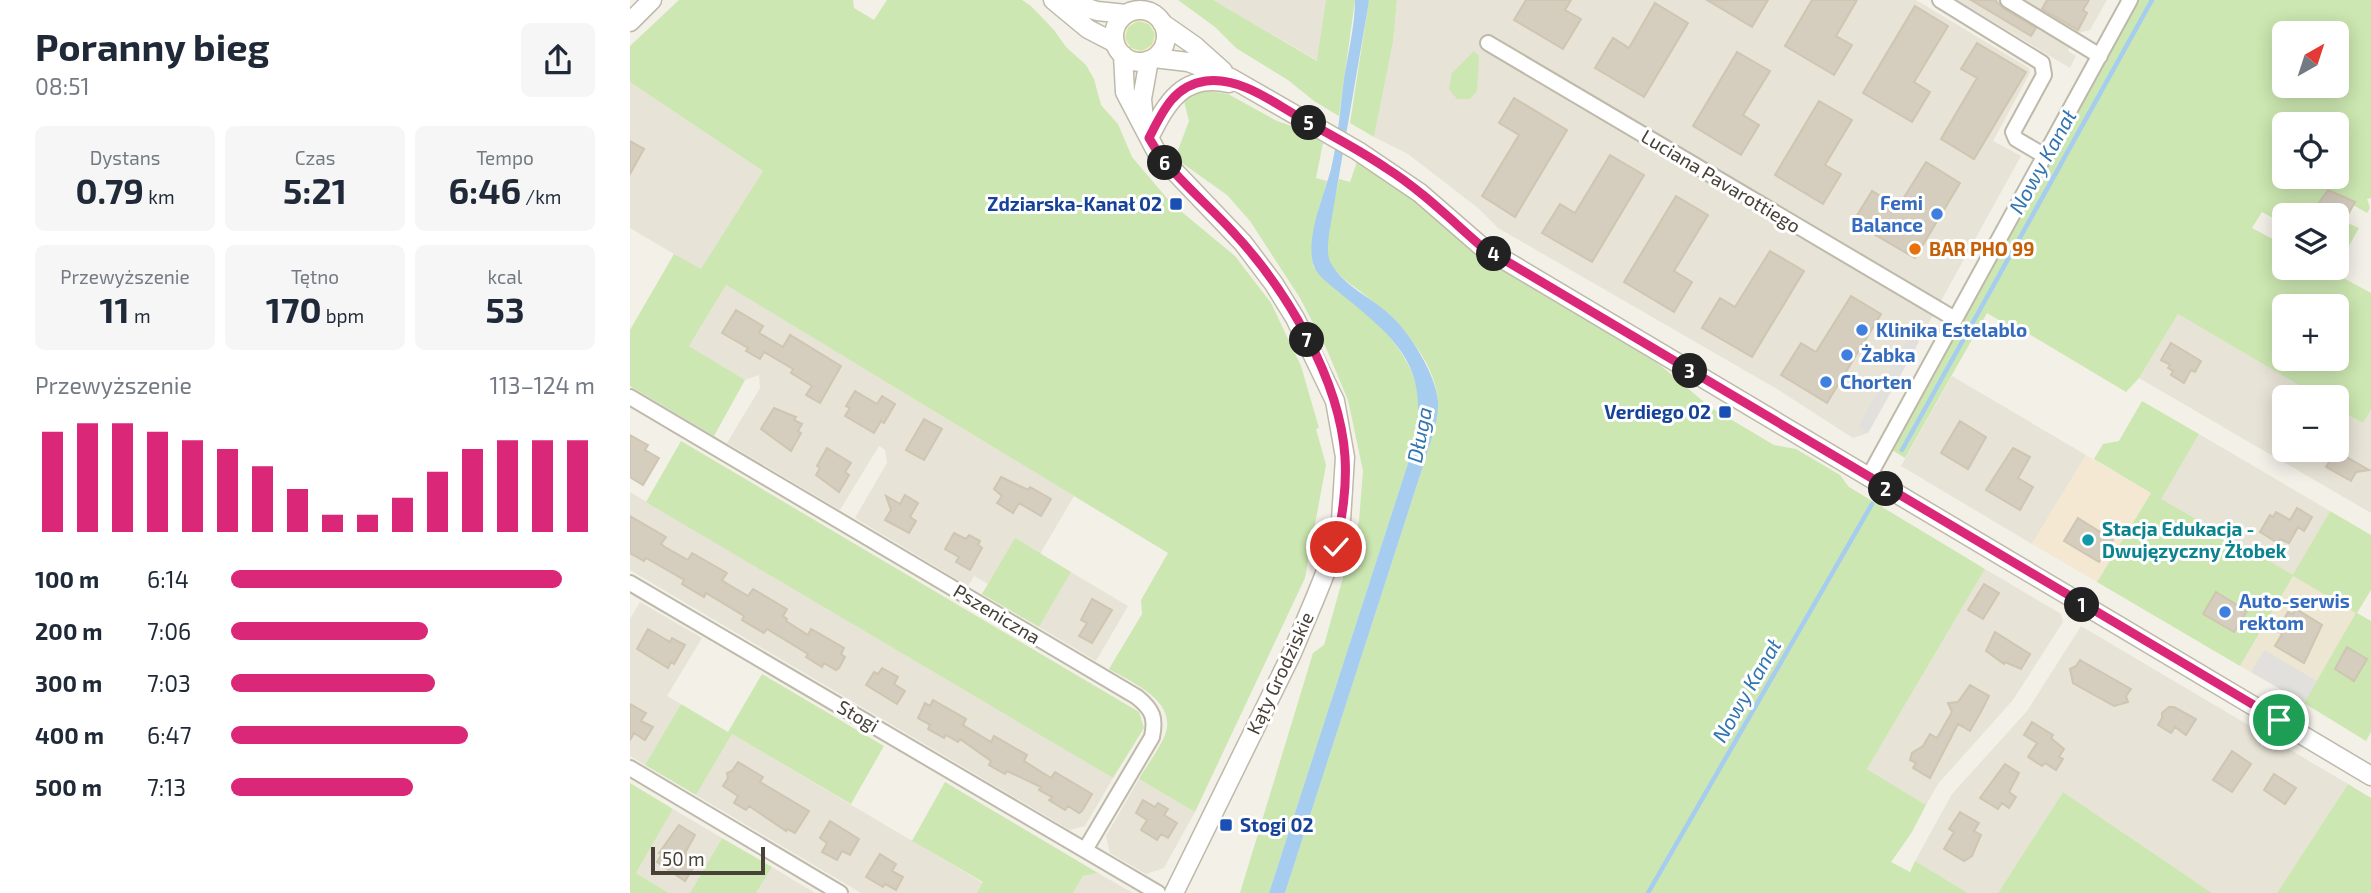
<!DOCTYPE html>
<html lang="pl">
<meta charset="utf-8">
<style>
body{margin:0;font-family:"Exo 2",sans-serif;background:#f6f6f7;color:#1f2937;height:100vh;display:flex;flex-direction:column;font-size:26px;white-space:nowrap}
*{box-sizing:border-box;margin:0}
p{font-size:23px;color:#747a83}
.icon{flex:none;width:38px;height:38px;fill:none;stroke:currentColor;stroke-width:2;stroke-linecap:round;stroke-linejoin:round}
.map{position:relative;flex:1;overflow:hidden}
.sheet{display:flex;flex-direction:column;background:#fff;width:630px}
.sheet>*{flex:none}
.needle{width:46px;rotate:39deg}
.tools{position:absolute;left:1642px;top:21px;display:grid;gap:14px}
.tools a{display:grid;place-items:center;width:77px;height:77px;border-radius:10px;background:#fff;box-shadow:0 4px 18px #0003;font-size:35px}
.scale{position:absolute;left:21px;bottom:18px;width:114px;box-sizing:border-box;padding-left:7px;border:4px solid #474137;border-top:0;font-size:19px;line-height:24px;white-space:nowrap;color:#474137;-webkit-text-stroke:5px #fff;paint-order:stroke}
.pin{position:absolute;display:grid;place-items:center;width:60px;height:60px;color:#fff;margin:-30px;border:4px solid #fff;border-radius:50%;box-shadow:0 2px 7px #0007}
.km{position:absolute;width:35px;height:35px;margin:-18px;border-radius:50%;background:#222;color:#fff;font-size:19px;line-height:35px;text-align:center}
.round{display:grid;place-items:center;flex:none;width:74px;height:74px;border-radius:10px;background:#f6f6f7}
.head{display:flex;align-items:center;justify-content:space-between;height:119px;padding:0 35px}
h1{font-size:38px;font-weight:700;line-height:52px}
.stats{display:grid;grid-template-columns:repeat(3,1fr);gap:10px;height:119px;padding:7px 35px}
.stats div{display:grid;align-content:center;border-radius:10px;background:#f6f6f7;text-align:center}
.stats b{font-size:35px;font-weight:700}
.stats small{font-size:19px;font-weight:400}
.stats p{font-size:19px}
.chart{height:196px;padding:14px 35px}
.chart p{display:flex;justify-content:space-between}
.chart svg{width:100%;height:126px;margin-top:7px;stroke:#db2777;stroke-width:6}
ul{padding:0 35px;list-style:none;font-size:23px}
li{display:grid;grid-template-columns:112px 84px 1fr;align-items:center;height:52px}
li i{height:18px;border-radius:9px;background:#db2777}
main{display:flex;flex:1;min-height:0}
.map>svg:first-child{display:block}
.residential{fill:#e7e3d6}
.commercial{fill:#f5e8d3}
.education{fill:#ece6d2}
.green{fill:#cce7b1;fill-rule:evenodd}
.sand{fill:#f7eec5;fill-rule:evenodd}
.parking{fill:#e2e0dc}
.water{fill:#a6cdef}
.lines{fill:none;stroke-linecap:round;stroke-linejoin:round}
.stream{stroke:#a6cdef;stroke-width:4.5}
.building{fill:#d5cdbd;stroke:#cfc5b1;stroke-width:2}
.minor-casing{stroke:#bfb9aa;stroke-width:18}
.tertiary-casing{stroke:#bfb9aa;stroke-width:21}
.minor{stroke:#fff;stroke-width:14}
.tertiary{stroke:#fff;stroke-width:18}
.route-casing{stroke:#fff;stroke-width:14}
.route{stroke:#db2777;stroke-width:9}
.transit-dot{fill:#1a4fb4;stroke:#fff;stroke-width:2.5}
.shop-dot{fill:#3f7fe0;stroke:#fff;stroke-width:2.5}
.food-dot{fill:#e8710a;stroke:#fff;stroke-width:2.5}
.culture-dot{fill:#0f9aa8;stroke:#fff;stroke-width:2.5}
.labels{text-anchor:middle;stroke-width:6;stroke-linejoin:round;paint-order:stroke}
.street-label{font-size:19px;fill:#474137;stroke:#fff}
.shop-label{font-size:19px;font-weight:bold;fill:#366cbe;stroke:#fff;text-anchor:start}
.transit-label{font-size:19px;font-weight:bold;fill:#164399;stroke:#fff;text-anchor:end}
.food-label{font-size:19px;font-weight:bold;fill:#c56008;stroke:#fff;text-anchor:start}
.culture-label{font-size:19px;font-weight:bold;fill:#0d838f;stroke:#fff;text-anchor:start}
.water-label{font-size:21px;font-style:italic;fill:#3275b0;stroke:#fff}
</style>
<main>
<section class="sheet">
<div class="head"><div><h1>Poranny bieg</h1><p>08:51</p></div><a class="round"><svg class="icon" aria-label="share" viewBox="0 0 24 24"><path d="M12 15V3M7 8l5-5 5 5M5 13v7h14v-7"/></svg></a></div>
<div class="stats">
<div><p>Dystans</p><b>0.79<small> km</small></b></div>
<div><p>Czas</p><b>5:21</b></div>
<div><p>Tempo</p><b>6:46<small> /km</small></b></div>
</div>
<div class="stats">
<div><p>Przewyższenie</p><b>11<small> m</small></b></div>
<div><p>Tętno</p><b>170<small> bpm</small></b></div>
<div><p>kcal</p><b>53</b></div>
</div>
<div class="chart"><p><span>Przewyższenie</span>113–124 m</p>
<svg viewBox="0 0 160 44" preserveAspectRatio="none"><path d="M5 44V9M15 44V6M25 44V6M35 44V9M45 44V12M55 44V15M65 44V21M75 44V29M85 44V38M95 44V38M105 44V32M115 44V23M125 44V15M135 44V12M145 44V12M155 44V12"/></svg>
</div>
<ul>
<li><b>100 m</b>6:14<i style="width:91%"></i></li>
<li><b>200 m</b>7:06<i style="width:54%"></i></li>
<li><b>300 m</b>7:03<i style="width:56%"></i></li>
<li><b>400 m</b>6:47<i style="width:65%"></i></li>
<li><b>500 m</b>7:13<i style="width:50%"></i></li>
</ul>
</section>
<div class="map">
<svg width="1741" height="893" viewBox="0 0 1741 893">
<rect width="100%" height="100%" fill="#f3f0e8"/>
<path class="residential" d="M 583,0 L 696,0 L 688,61 Z
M 767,0 L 1286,0 L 1399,68 L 1400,73 L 1363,141 L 1391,156 L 1238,433 L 1223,438 L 1147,389 L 868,228 L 848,208 L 778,154 L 744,137 L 763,42 Z
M 1327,0 L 1477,0 L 1460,30 L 1448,33 L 1438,51 L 1446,56 L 1440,68 Z
M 0,82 L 133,171 L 71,270 L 0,228 Z
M 96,285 L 444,496 L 410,554 L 385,539 L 358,584 L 344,576 L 338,586 L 225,518 L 257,463 L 255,450 L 249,446 L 210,510 L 97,443 L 130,388 L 129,375 L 115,380 L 59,346 Z
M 1548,314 L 1689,397 L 1654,397 L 1654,450 L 1706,450 L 1706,408 L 1733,423 L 1741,410 L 1741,513 L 1509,378 Z
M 1322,376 L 1456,455 L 1402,544 L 1271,466 Z
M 1569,434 L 1700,511 L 1663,576 L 1530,499 Z
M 0,492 L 483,778 L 455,826 L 440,830 L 0,570 Z
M 1355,569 L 1431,614 L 1433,622 L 1383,700 L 1308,784 L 1296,805 L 1237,769 Z
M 441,572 L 498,606 L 466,661 L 409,627 Z
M 10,602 L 72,638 L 37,696 L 51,704 L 15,765 L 0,756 L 0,619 Z
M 1451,626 L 1718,784 L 1647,893 L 1582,893 L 1433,792 L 1368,893 L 1338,893 L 1285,861 L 1322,794 L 1397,711 Z
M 102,734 L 353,883 L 347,893 L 231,893 L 66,795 Z
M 509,779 L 565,812 L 534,868 L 516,874 L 480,853 L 476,836 Z
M 43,809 L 92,838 L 60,893 L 39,893 L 6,873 Z
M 142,867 L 185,893 L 126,893 Z
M 468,873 L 503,893 L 443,893 L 453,876 Z"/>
<path class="commercial" d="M 1456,455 L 1521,493 L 1467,582 L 1402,544 Z"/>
<path class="education" d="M 1663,576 L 1727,613 L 1674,703 L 1610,666 Z"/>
<path class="green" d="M 49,0 L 223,0 L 224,8 L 244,20 L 257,0 L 392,0 L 401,6 L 424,30 L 436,47 L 456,65 L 464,79 L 471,105 L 488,124 L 502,157 L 541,203 L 605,256 L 641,303 L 671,366 L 689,428 L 686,429 L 696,465 L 675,578 L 565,812 L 509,779 C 517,765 529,750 535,735 C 548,701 501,682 479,669 L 512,614 L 511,600 L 538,553 L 96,285 L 59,346 L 115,380 L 84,436 L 0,386 L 0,330 L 44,254 L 71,269 L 133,171 L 0,82 L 0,46 Z
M 548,0 L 583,0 L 687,61 L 696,0 L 725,0 L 709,116 L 684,101 L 658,80 L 606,48 L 585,27 Z
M 739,0 L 767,0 L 763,42 L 744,137 L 720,123 Z
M 1507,0 L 1741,0 L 1741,198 L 1737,199 L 1740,208 L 1737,213 L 1723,205 L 1724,202 L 1698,190 L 1686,207 L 1691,210 L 1688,215 L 1654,215 L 1654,224 L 1632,212 L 1622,228 L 1654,245 L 1654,268 L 1695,268 L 1741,293 L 1741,410 L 1733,423 L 1706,408 L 1706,397 L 1689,397 L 1548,314 L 1509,378 L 1496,392 L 1384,325 L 1379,326 L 1357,313 L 1275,458 L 1262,450 ZM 1654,33 L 1706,33 L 1706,86 L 1654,86 ZM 1654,124 L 1706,124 L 1706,177 L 1654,177 ZM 1654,306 L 1706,306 L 1706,359 L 1654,359 Z
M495 36a15 15 0 1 1 30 0a15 15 0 1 1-30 0Z
M 844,51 L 849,56 L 847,91 L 840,99 L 827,99 L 819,89 L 822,73 Z
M 573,90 L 598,94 L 647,121 L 679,132 L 678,135 L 693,143 L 686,178 L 697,181 L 688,211 L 683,266 C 699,286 720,300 740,316 C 751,325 759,336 768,348 C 794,386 793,411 781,454 L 639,893 L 610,893 L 683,653 L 694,645 L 729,521 L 733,471 L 718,400 L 697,350 L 670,298 L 620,221 L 597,195 L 552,163 L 548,150 L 559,121 L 553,97 Z
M 727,162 L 764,183 L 859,260 L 1030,365 L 1080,407 L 1144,445 L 1166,449 L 1210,475 L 1219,487 L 1355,569 L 1237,769 L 1296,805 L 1282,832 L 1261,862 L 1280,872 L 1285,861 L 1338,893 L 655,893 L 795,460 C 800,442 808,422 808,403 C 807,359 763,316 731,292 C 720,283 702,273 698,258 C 693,239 705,199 709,179 L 720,182 Z
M 1706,218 L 1729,228 L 1716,251 L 1706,253 Z
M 1512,401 L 1569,434 L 1531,499 L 1663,575 L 1700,511 L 1741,535 L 1741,590 L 1727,613 L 1741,621 L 1741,732 L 1736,741 L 1674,703 L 1726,613 L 1663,576 L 1610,666 L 1467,582 L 1521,493 L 1464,459 L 1473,444 L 1489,441 Z
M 51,441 L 509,712 L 514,728 L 483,778 L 16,502 Z
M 385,538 L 441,572 L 409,627 L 352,594 Z
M 132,674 L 254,746 L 221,804 L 102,734 L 66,795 L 15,765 L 51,704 L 98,732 Z
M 315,782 L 468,873 L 453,876 L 443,893 L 347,893 L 353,882 L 282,841 Z
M 0,783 L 43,809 L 6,873 L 39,893 L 0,893 Z
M 1718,784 L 1741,798 L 1741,893 L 1647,893 Z
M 1433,792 L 1582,893 L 1368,893 Z
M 92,838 L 142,867 L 126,893 L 60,893 Z"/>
<path class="sand" d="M 509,15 C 523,18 530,25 530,39 C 522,64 491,59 490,33 L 496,21 ZM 508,21 L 519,24 L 525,34 L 522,45 L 512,51 L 501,48 L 495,38 L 498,27 Z"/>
<path class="parking" d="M 1279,336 L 1289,342 L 1238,433 L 1228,427 Z
M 1634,650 L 1687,681 L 1674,703 L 1621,672 Z"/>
<path class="water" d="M 725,0 L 739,0 L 738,7 L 699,234 C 698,245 696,256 702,265 C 714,286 742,298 759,314 C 779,331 807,376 808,402 C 809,421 800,442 795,460 L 655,893 L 639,893 L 781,454 C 803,371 772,343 711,294 C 701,285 686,276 683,263 C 676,236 694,195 701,169 C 708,140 710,109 714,79 C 718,53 725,26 725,0 Z"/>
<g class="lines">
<path class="stream" d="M 1272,450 L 1522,0
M 1018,893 L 1242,504"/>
</g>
<path class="building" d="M 896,0 L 941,0 L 935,10 L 951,19 L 933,49 L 884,20 Z
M 1077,0 L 1138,0 L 1122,27 Z
M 1182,0 L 1227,0 L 1206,36 L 1222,45 L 1204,75 L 1155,46 Z
M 1341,0 L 1365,0 L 1373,8 L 1406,28 L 1401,36 Z
M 1417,0 L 1459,0 L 1453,10 L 1457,13 L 1448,30 L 1412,9 Z
M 1025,3 L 1058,23 L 1014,97 L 965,68 L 983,38 L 999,48 Z
M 1285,6 L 1318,26 L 1284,82 L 1300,92 L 1282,122 L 1233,93 Z
M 1347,43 L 1396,72 L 1344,159 L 1311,139 L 1347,78 L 1331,69 Z
M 1107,52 L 1140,71 L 1113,115 L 1129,125 L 1111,155 L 1063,126 Z
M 884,98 L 937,130 L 885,217 L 852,196 L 889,135 L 869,123 Z
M 1189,101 L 1222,120 L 1195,165 L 1211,174 L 1193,204 L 1145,175 Z
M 0,141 L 14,149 L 0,174 Z
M 980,155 L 1014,175 L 962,262 L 912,233 L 930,204 L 945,213 Z
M 1296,162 L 1330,183 L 1285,258 L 1223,222 L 1242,191 L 1268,207 Z
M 1698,190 L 1725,202 L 1717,216 L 1711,212 L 1708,215 L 1688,215 L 1691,210 L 1686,207 Z
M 1046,196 L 1078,215 L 1044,271 L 1062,282 L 1044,312 L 994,282 Z
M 1140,251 L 1174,271 L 1122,357 L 1072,328 L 1090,298 L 1105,307 Z
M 1221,296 L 1251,314 L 1197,403 L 1151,375 L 1171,343 L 1186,352 Z
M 106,310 L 133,326 L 129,333 L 153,347 L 160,335 L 211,366 L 190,403 L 176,395 L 182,386 L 161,373 L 163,369 L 134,352 L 130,359 L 116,351 L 118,348 L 92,333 Z
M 1541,343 L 1571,361 L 1565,372 L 1561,370 L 1554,383 L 1541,375 L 1543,371 L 1538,368 L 1540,365 L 1531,360 Z
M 225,391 L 247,404 L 252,396 L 265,404 L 254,423 L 251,421 L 244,433 L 215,416 L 220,408 L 216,406 Z
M 144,408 L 166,417 L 164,420 L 172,424 L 168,431 L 171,433 L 161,451 L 131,429 Z
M 294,419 L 312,429 L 294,460 L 276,450 Z
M 1330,421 L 1356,437 L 1338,469 L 1311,453 Z
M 0,435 L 18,445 L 15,450 L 29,458 L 13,485 L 0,477 Z
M 197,448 L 221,463 L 215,472 L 219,475 L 209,492 L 186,475 L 190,468 L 187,466 Z
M 1383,448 L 1400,457 L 1388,478 L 1403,487 L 1390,510 L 1356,490 Z
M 1678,450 L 1704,450 L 1739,470 L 1726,472 L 1721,481 L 1696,467 L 1699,462 Z
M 371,477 L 398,490 L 400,487 L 421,499 L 411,516 L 389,503 L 383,513 L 367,503 L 372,496 L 364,489 Z
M 275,495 L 288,503 L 280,517 L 286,521 L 279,533 L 255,520 L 261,510 L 256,496 L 270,504 Z
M 1667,508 L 1682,517 L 1674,531 L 1668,527 L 1659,543 L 1650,539 L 1648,543 L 1630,532 L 1640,515 L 1643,517 L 1646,512 L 1660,520 Z
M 0,516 L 36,537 L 31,544 L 35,547 L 58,560 L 62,553 L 97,573 L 92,580 L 96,583 L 118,596 L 123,589 L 157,609 L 153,616 L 157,619 L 156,621 L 178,635 L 181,629 L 214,648 L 211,654 L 215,657 L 209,668 L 206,670 L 194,663 L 192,667 L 176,657 L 178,654 L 137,629 L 134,633 L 112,620 L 114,616 L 76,593 L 74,597 L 52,584 L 54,580 L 44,574 L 16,558 L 14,561 L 0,553 Z
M 1448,518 L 1483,540 L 1469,562 L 1434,541 Z
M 324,533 L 336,539 L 339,535 L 350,541 L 348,545 L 352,548 L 340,570 L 326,562 L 329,557 L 315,549 Z
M 1354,584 L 1369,593 L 1353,619 L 1338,610 Z
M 1586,592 L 1617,611 L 1604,632 L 1573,614 Z
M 462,599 L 482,610 L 462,643 L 449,636 L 457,623 L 451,620 Z
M 1666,609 L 1692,625 L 1674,663 L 1645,646 L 1652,634 L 1647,631 L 1658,612 L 1663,614 Z
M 18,629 L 40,642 L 42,638 L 55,645 L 44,664 L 41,662 L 38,668 L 7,649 Z
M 1365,632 L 1400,654 L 1391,669 L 1375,662 L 1374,664 L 1356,651 Z
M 1717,647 L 1737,659 L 1724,681 L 1705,669 Z
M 1450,660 L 1501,689 L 1496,696 L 1498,702 L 1484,706 L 1443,683 L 1440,669 L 1446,666 Z
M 252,668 L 268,677 L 264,684 L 275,691 L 267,704 L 236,685 L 244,672 L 248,674 Z
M 1340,685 L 1359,696 L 1353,708 L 1340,731 L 1328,724 L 1300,778 L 1283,768 L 1286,763 L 1280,760 L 1282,753 L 1293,746 L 1300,734 L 1307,738 L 1322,712 L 1318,703 L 1328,702 Z
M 303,700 L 336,719 L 333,725 L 356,739 L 361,742 L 364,736 L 397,755 L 394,761 L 421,778 L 425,772 L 462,794 L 452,811 L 449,813 L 438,806 L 435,810 L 419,800 L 422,797 L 409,790 L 411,787 L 377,771 L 375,774 L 359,765 L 361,761 L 330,739 L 328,742 L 316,735 L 314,738 L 298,729 L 300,725 L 288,718 L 295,703 L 300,706 Z
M 0,704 L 16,713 L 11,721 L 23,727 L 15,740 L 4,733 L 0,740 Z
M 1539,707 L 1544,707 L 1566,719 L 1556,735 L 1545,727 L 1541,733 L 1528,725 L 1532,718 L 1532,713 Z
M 1402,722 L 1423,735 L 1421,738 L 1434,749 L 1429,757 L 1433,759 L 1426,770 L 1415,763 L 1412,766 L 1398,757 L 1407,743 L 1394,735 Z
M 1602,751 L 1621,764 L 1602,792 L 1583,780 Z
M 108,762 L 133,777 L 130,782 L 179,811 L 165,833 L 157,829 L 156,831 L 119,806 L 116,810 L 104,803 L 108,796 L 93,786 L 98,778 L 97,773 L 102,771 Z
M 1375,764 L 1389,773 L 1379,792 L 1386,797 L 1379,808 L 1372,803 L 1368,809 L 1350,798 Z
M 1644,774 L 1666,788 L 1655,804 L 1634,790 Z
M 513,800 L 525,807 L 528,803 L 538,809 L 534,815 L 547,823 L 538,838 L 531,834 L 527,840 L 511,830 L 517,820 L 506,813 Z
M 1330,812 L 1349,823 L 1344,831 L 1351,835 L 1342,856 L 1334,861 L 1314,849 L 1324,832 L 1319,829 Z
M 200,821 L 229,839 L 220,855 L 212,851 L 207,860 L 192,852 L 197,843 L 190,838 Z
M 49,825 L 65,835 L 55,853 L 68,860 L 55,881 L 27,862 L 32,854 L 29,853 Z
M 250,854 L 266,864 L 262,871 L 273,877 L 266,890 L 255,884 L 253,887 L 236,877 Z"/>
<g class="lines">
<g class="minor-casing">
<path id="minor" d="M 1310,0 L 1412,63 L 1414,75 L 1383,132 L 1386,139 L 1415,156
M 1378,0 L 1470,56
M 858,43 L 1325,319
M 0,397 L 507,697 C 523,710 526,718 522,737 L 455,850
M 1238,478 L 1500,0
M 0,583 L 528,893
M 0,768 L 210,893"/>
</g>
<g class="tertiary-casing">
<path id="tertiary" d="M 423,0 L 458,29 L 485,43
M 432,0 L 467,11 L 496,14
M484 36a26 26 0 1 1 52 0a26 26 0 1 1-52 0Z
M 0,22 L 22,0
M 532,23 L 565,46 L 593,71
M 493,55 L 495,92 L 527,153 L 613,243 L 644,284 L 665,318 L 705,401 L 715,457 L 711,520 L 706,546 L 686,596 L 662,653 L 544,893
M 524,58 L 558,62 L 601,78 L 728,151 L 790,193 L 851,246 L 1741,776
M 514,120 L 512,99 L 519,60
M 519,138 C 537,102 553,73 599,83"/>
</g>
<use href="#minor" class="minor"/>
<use href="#tertiary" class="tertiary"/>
</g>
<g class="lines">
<g class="route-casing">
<path id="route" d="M 706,547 C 712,517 717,488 715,457 C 710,379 656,289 603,232 C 575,201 540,175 519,138 C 532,112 544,85 576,81 C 610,77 641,101 669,117 C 698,134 728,149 756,168 C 791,190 820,219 851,246 L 1649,720"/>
</g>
<use href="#route" class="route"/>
</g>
<g class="transit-dot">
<rect x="539" y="197" width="14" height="14" rx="3.5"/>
<rect x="1088" y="405" width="14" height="14" rx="3.5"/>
<rect x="589" y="818" width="14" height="14" rx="3.5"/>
</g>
<g class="shop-dot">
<circle cx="1307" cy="214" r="7"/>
<circle cx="1232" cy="330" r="7"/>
<circle cx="1217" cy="355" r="7"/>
<circle cx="1196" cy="382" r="7"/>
<circle cx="1595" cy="612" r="7"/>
</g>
<circle class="food-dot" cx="1285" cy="249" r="7"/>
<circle class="culture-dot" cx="1458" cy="540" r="7"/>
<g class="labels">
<g class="street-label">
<text transform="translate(1091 181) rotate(31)" y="7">Luciana Pavarottiego</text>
<text transform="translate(367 614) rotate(31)" y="7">Pszeniczna</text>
<text transform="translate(650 673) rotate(-65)" y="7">Kąty Grodziskie</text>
<text transform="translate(228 716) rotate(30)" y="7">Stogi</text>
</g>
<g class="shop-label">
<text x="1293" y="210" text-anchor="end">Femi<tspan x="1293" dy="22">Balance</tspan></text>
<text x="1246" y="337">Klinika Estelablo</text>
<text x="1231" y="362">Żabka</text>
<text x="1210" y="389">Chorten</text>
<text x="1609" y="608">Auto-serwis<tspan x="1609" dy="22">rektom</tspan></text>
</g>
<g class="transit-label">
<text x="532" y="211">Zdziarska-Kanał 02</text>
<text x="1081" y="419">Verdiego 02</text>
<text x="610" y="832" text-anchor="start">Stogi 02</text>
</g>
<g class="food-label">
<text x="1299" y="256">BAR PHO 99</text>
</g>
<g class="culture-label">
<text x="1472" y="536">Stacja Edukacja -<tspan x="1472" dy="22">Dwujęzyczny Żłobek</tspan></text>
</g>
<g class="water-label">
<text transform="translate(1413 162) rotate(-61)" y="7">Nowy Kanał</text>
<text transform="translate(790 435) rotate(-79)" y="7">Długa</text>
<text transform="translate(1117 691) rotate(-60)" y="7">Nowy Kanał</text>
</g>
</g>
</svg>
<div class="tools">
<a><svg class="needle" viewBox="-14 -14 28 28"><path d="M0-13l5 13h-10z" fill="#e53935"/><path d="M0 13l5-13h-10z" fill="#747a83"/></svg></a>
<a><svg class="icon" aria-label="locate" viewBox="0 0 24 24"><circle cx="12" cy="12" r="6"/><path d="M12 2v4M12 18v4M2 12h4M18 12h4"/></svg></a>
<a><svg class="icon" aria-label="layers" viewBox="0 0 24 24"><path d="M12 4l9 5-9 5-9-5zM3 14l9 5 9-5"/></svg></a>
<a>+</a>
<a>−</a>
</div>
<div class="scale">50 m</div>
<div class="pin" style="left:1649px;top:720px;background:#1e9e55"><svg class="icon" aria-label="arrive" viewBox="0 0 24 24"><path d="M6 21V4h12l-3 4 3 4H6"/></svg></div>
<div class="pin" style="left:706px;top:547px;background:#d93025"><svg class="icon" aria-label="check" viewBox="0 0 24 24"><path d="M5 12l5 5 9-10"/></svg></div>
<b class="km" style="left:1452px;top:605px">1</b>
<b class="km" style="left:1256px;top:489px">2</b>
<b class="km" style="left:1060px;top:371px">3</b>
<b class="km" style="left:864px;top:254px">4</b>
<b class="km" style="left:679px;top:123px">5</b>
<b class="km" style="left:535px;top:163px">6</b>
<b class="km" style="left:677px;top:340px">7</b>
</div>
</main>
